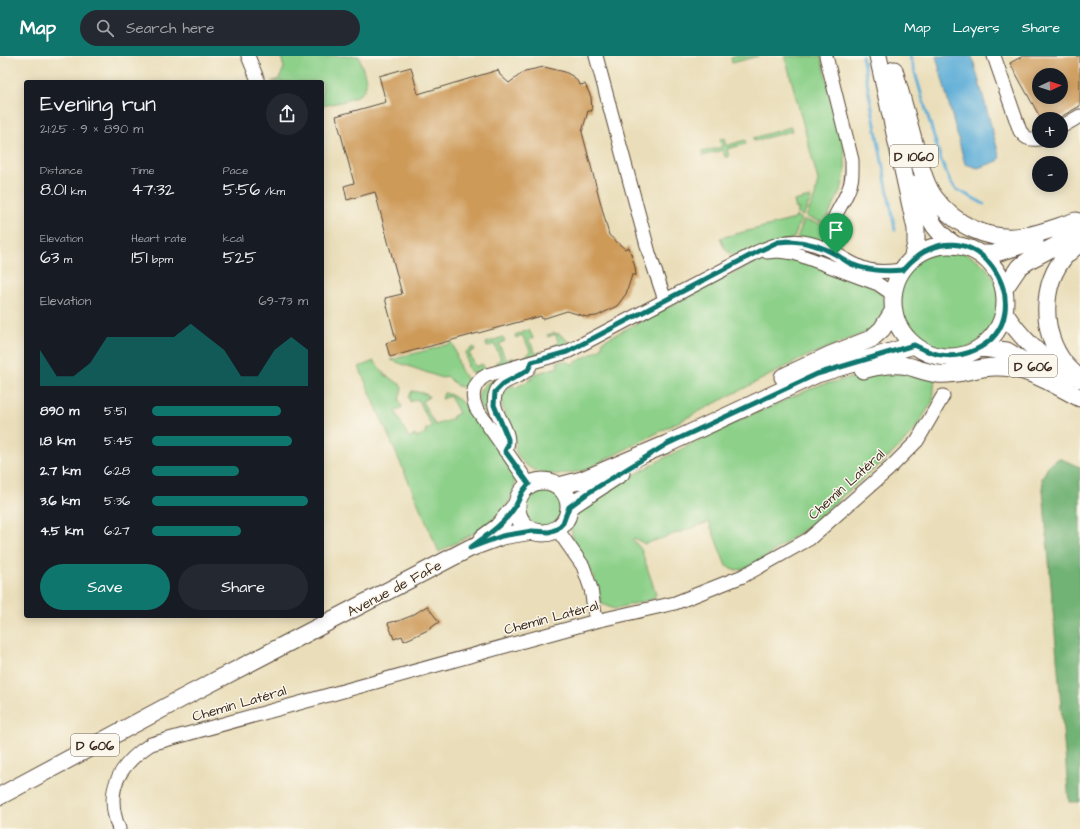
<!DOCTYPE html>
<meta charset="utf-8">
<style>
body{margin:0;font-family:"Architects Daughter",sans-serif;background:#242831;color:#f1f3f6;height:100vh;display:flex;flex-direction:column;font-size:15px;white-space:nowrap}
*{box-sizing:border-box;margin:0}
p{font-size:13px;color:#9ea1a6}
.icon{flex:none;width:22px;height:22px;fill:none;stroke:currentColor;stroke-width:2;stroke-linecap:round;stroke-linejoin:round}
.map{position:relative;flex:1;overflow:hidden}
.side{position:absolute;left:24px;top:24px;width:300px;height:538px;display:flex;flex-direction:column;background:#171b24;border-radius:4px;box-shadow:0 2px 10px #0003}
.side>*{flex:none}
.needle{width:26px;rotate:86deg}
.fabs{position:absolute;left:1032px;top:12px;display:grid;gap:8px}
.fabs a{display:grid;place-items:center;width:36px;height:36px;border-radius:50%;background:#171b24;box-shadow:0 2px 10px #0003;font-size:20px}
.pin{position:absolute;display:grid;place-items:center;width:34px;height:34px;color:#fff;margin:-41px -17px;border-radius:50% 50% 50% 0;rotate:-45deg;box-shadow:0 0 4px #0007}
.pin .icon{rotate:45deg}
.round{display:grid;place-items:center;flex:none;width:42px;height:42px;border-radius:21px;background:#242831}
.overview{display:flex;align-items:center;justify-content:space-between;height:68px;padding:0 16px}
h1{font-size:22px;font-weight:600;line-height:30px}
.stats{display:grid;grid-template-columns:repeat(3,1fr);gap:6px;height:68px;padding:4px 16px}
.stats div{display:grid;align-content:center}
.stats b{font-size:17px;font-weight:600}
.stats small{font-size:11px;font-weight:400}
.stats p{font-size:11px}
.chart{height:112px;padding:8px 16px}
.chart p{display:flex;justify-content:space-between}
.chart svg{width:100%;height:72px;margin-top:4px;fill:#0f766e;opacity:.7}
.primary-button{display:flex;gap:8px;margin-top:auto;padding:8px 16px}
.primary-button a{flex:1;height:46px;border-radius:24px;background:#0f766e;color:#fff;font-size:16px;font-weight:600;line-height:46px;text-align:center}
.primary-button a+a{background:#242831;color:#f1f3f6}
ul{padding:0 16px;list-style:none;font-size:13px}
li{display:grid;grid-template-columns:64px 48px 1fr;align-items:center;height:30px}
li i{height:10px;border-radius:5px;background:#0f766e}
header{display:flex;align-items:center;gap:24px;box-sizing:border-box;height:56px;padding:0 20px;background:#0f766e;color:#fff}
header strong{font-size:19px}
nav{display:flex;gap:22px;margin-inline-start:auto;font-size:14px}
.search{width:280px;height:36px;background:#242831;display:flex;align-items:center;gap:10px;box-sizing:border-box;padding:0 14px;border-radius:22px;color:#9ea1a6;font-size:15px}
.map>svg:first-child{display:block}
.green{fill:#8cd089;stroke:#647d54}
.forest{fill:#71b275;stroke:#566e4a}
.water{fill:#5dadd7;stroke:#4c6c7a}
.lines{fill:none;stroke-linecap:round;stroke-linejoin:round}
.stream{stroke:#5dadd7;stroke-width:3}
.building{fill:#cd9a59;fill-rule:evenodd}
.minor-casing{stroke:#554535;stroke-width:15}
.major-casing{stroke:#554535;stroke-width:19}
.minor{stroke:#fff;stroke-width:13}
.major{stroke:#fff;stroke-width:17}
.route-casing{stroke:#fff;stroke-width:8}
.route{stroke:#0f766e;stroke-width:5}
.labels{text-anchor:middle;stroke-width:3;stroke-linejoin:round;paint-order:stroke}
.shield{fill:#fbf7ec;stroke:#75685c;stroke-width:1}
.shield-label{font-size:13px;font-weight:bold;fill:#3b2a1e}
.street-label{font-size:14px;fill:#3b2a1e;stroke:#fbf7ec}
</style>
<header>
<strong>Map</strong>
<div class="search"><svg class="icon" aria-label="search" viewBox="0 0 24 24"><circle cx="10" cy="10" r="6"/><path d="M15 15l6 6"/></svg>Search here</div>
<nav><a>Map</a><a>Layers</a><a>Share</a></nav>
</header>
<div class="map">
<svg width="1080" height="773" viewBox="0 0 1080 773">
<rect width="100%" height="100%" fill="#fbf7ec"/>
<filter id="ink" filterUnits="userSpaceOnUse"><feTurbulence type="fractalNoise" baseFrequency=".025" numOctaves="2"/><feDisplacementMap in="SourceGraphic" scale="8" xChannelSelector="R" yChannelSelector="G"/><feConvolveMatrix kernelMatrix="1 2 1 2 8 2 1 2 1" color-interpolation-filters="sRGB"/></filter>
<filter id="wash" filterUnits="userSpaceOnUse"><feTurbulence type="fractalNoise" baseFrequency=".012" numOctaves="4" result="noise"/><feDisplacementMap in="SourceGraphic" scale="16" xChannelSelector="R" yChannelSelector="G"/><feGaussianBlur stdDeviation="0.9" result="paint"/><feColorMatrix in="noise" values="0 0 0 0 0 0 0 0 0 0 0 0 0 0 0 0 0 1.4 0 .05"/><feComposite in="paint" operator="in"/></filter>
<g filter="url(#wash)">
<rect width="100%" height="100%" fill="#eadeba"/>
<path class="green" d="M 281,0 L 359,0 C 361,9 366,19 366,28 C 365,44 334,47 322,50 L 322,26 L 271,26 L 279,23 L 284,12 Z
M 737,0 L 759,0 L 732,7 L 731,2 Z
M 785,0 L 821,0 L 844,94 C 849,127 838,138 825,167 L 806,161 L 815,140 L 818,124 Z
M 791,71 L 792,75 L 754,85 L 753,82 Z
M 724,82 L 726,90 L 745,84 L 746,88 L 727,93 L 729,101 L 725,101 L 723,94 L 703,100 L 702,96 L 722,91 L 720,83 Z
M 810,141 L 811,143 L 803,160 L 797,157 L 799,153 L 796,153 L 794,145 Z
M 796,160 L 801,163 L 794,182 L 739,200 L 730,198 L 724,191 L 720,182 L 795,163 Z
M 804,164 L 825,169 L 829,190 L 797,182 Z
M899 245a50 50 0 1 1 100 0a50 50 0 1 1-100 0Z
M 783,199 L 868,228 L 880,237 L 884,244 L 885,255 L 872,274 L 805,301 L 585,414 C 561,420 529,423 516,396 C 514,391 517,386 515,381 C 509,364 490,341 513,329 L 515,332 L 532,323 L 531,321 L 535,318 L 558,311 L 557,306 L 564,305 L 572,308 L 601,293 L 603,285 L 754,207 L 769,200 Z
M 529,274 L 533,282 L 529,284 L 536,298 L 542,295 L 544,297 L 526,302 L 525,300 L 531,296 L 522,279 L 516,282 L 515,279 Z
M 554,277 L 559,278 L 568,285 L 567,289 L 554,293 L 553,290 L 559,287 L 555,278 L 548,281 L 547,279 Z
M 503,281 L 505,285 L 499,288 L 506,304 L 513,301 L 513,304 L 497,309 L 495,307 L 501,303 L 494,288 L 487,291 L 486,287 Z
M 453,287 L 460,312 L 469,328 L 465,331 L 457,330 L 447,320 L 442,322 L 391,304 Z
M 474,291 L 475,294 L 469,297 L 476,311 L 482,308 L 484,311 L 481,316 L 472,317 L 468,312 L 466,296 Z
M 374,305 L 385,319 L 401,329 L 402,332 L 399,344 L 402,351 L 395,355 L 409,382 L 416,379 L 417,381 L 426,377 L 425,374 L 432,371 L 418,343 L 410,346 L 409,341 L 412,335 L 427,338 L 429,341 L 422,345 L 435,369 L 453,363 L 452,361 L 459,357 L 450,340 L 442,343 L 444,337 C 467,338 502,400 514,419 C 520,460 468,479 439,496 L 359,311 Z
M 883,314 L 935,322 L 933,345 L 913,376 L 895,395 L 808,470 L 766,501 L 746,512 L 736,514 L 726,510 L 709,466 L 645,488 L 634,482 L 633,484 L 641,493 L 656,538 L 653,543 L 614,553 L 602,548 L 593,519 L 573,482 L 571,472 L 580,453 L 595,441 L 666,401 L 729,369 L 817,330 Z
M 499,322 L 495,366 L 494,367 C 490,363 484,358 481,352 C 474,336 484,326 499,322 Z
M524 451a19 19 0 1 1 38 0a19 19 0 1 1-38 0Z"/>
<path class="forest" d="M 1059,402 L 1080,411 L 1080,746 L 1069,746 L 1042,422 L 1049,409 Z"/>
<path class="water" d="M 936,0 L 972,0 L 1000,102 L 998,105 L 978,112 L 965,108 Z"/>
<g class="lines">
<path class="stream" d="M 862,0 L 895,174
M 910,0 L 941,104 L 951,127 L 956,133 L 984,148"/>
</g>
<g id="blocks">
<path class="building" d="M 1023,0 L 1080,0 L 1080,50 L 1057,63 L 1041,63 L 1010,7 ZM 1039,19 L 1061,19 L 1061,41 L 1039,41 Z
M 411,11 L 418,38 L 498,14 L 500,19 L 509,27 L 525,15 L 544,11 L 565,16 L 574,21 L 580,29 L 585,28 L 591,41 L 592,55 L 588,55 L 582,76 L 609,179 L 625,193 L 629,191 L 635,211 L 636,219 L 632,219 L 626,238 L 617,250 L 597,260 L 587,261 L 567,255 L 542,263 L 541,260 L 390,301 L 386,287 L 396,284 L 385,242 L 402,238 L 375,136 L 347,144 L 344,130 L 354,127 L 336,60 L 386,46 L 379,20 Z
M 427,550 L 439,566 L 428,574 L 404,585 L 402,580 L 394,583 L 388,567 L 396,565 L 396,566 L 411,560 Z"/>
</g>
</g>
<g filter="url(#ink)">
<use href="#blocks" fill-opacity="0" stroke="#554535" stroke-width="1"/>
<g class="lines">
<g class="minor-casing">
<path id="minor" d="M 248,0 L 257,22
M 596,0 L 649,197 L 665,244
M 826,0 L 852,104 C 852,115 853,125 848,135 C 837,161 823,167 836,198
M 994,0 L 1020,75 C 1026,83 1030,84 1039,83
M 1061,71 L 1080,60
M 767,196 L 778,195 L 794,197 L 878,228 L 894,239
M 505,395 C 517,375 487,357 496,336 C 502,321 525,323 531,308
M 529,428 L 476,352 C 470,338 474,326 487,319 L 567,296 L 757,196 C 789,182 805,181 836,198 C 847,204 856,211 869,214 C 880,217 892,215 903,214
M 557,473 L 583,510 L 591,533 L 596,565
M 119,773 C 104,735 118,709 151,688 L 596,565 L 675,547 L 743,520 L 809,483 L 889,413 L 917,385 L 943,340"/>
</g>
<g class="major-casing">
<path id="major" d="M 878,0 L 916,173 L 916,188 L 912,203
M 894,14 C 901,40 908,65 915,90 C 920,107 924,127 934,141 C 954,169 989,186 1024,180 C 1041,178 1059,170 1076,165
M 920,126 C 926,155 928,171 955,189
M 1080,187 C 1075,191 1070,195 1066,199 C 1040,229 1041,277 1065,308 C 1069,313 1075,318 1080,323
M893 245a56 56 0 1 1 112 0a56 56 0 1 1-112 0Z
M 980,198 L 993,198 L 1035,185
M 1004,233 L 1019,211 L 1031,203 L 1080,177
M 1004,256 C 1021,283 1043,303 1070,321
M 980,292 L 1007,295 L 1040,315
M 863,314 C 878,310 892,307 908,310 C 918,313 928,317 938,318 C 959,320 977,310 998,311 C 1028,311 1054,329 1080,342
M 783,321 L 830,299 L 871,283 L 882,273 L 894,254
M517 451a26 26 0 1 1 52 0a26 26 0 1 1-52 0Z
M 559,430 L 582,424 L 667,388 L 817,318 L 914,289
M 569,451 L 621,417
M 483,482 L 498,471 L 517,448
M 0,740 L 190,638 L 470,492 L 502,480 L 532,475"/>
</g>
<use href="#minor" class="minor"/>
<use href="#major" class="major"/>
</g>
</g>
<g class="lines" filter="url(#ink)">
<g class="route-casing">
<path id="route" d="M 791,185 C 807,186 821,190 835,198 C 841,201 845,205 851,208 C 868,215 884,216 903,214 C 971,135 1050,259 975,294 C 953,304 935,300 914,289 L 817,318 L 667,388 L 588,437 L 569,451 L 563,467 L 557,473 L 549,476 L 532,475 L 502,480 L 470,492 C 486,480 506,467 516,449 C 522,439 519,437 529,428 L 505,395 L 508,389 L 508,383 L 494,349 L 495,336 L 503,328 L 528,314 L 532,306 L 567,296 L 757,196 L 778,186 Z"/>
</g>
<use href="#route" class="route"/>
</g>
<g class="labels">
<g class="shield">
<rect x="890" y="89" width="48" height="22" rx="3"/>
<rect x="1009" y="299" width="48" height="22" rx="3"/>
<rect x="71" y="678" width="48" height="22" rx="3"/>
</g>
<g class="shield-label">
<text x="914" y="105">D 1060</text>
<text x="1033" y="315">D 606</text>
<text x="95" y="694">D 606</text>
</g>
<g class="street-label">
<text transform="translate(846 428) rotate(-42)" y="5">Chemin Latéral</text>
<text transform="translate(394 532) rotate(-28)" y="5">Avenue de Fafe</text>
<text transform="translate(551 561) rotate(-15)" y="5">Chemin Latéral</text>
<text transform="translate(239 647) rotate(-16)" y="5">Chemin Latéral</text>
</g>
</g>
</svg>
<div class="fabs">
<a><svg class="needle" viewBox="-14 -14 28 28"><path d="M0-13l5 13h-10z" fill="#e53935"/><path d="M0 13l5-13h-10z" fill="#9ea1a6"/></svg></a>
<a>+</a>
<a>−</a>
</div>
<div class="pin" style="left:836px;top:198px;background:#1e9e55"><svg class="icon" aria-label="arrive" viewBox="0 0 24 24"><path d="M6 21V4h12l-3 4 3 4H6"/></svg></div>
<section class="side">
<div class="overview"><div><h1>Evening run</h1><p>21:25 · 9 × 890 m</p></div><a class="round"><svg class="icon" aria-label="share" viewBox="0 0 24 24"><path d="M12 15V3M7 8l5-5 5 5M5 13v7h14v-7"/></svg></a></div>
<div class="stats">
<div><p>Distance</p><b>8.01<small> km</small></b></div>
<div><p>Time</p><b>47:32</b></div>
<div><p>Pace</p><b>5:56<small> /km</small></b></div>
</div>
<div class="stats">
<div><p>Elevation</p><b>63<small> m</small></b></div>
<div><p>Heart rate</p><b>151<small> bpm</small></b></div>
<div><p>kcal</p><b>525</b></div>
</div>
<div class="chart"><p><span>Elevation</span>69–73 m</p>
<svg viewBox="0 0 160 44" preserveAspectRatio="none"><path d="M0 44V22L10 38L20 38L30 30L40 14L50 14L60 14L70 14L80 14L90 6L100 14L110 22L120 38L130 38L140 22L150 14L160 22V44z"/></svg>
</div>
<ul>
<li><b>890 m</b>5:51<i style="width:83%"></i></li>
<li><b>1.8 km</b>5:45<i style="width:90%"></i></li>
<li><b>2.7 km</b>6:28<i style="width:56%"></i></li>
<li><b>3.6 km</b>5:36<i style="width:100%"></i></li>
<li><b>4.5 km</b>6:27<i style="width:57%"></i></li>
</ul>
<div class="primary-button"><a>Save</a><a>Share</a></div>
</section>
</div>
